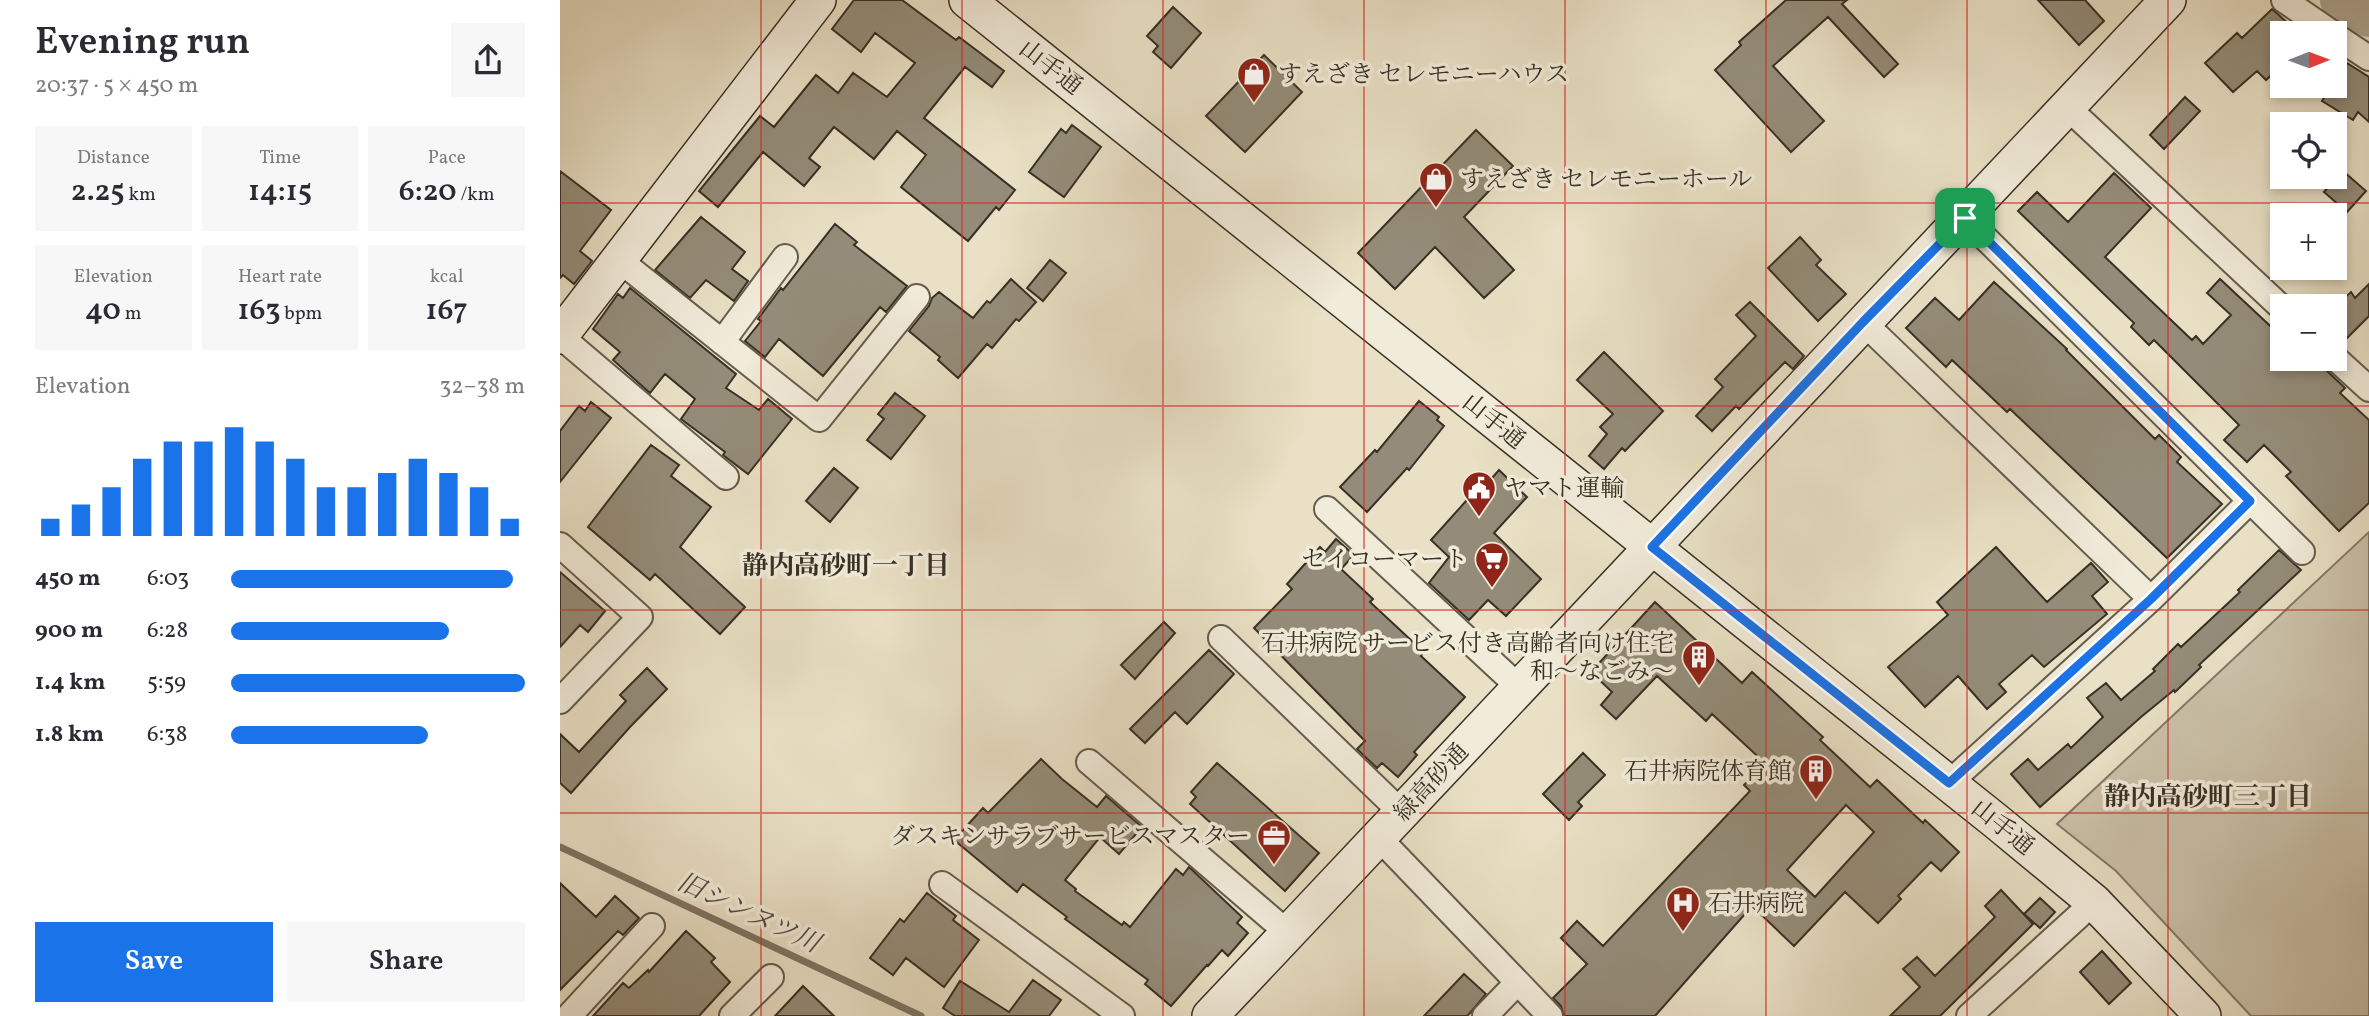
<!DOCTYPE html>
<meta charset="utf-8">
<style>
body{margin:0;font-family:Vollkorn,"Noto Serif JP",serif;background:#f7f7f7;color:#2b2b33;height:100vh;display:flex;flex-direction:column;font-size:26px;white-space:nowrap}
*{box-sizing:border-box;margin:0}
p{font-size:23px;color:#7c7c81}
.icon{flex:none;width:38px;height:38px;fill:none;stroke:currentColor;stroke-width:2;stroke-linecap:round;stroke-linejoin:round}
.map{position:relative;flex:1;overflow:hidden}
.drawer{display:flex;flex-direction:column;background:#fff;width:560px}
.drawer>*{flex:none}
.needle{width:46px;rotate:89deg}
.controls{position:absolute;left:1710px;top:21px;display:grid;gap:14px}
.controls a{display:grid;place-items:center;width:77px;height:77px;border-radius:0px;background:#fff;box-shadow:0 4px 10px #0003;font-size:35px}
.pin{position:absolute;display:grid;place-items:center;width:60px;height:60px;color:#fff;margin:-30px;border-radius:14px;box-shadow:0 4px 10px #0006}
.round{display:grid;place-items:center;flex:none;width:74px;height:74px;border-radius:0px;background:#f7f7f7}
.overview{display:flex;align-items:center;justify-content:space-between;height:119px;padding:0 35px}
h1{font-size:38px;font-weight:600;line-height:52px}
.figures{display:grid;grid-template-columns:repeat(3,1fr);gap:10px;height:119px;padding:7px 35px}
.figures div{display:grid;align-content:center;border-radius:0px;background:#f7f7f7;text-align:center}
.figures b{font-size:30px;font-weight:600}
.figures small{font-size:19px;font-weight:400}
.figures p{font-size:19px}
.chart{height:196px;padding:14px 35px}
.chart p{display:flex;justify-content:space-between}
.chart svg{width:100%;height:126px;margin-top:7px;stroke:#1a73e8;stroke-width:6}
.cta{display:flex;gap:14px;margin-top:auto;padding:14px 35px}
.cta a{flex:1;height:80px;border-radius:0px;background:#1a73e8;color:#fff;font-size:28px;font-weight:600;line-height:80px;text-align:center}
.cta a+a{background:#f7f7f7;color:#2b2b33}
ul{padding:0 35px;list-style:none;font-size:23px}
li{display:grid;grid-template-columns:112px 84px 1fr;align-items:center;height:52px}
li i{height:18px;border-radius:9px;background:#1a73e8}
main{display:flex;flex:1;min-height:0}
.map>svg:first-child{display:block}
.green{fill:#cbc2aa;stroke:#827968;stroke-width:2}
.lines{fill:none;stroke-linecap:round;stroke-linejoin:round}
.stream{stroke:#7e7665;stroke-width:7}
.river{stroke:#ada48f;stroke-width:44}
.building{fill:#948c78;stroke:#383025;stroke-width:2;fill-rule:evenodd}
.street-casing{stroke:#645c4d;stroke-width:28}
.secondary-casing{stroke:#383025;stroke-width:38}
.street{stroke:#f1ebd9;stroke-width:24}
.secondary{stroke:#f1ebd9;stroke-width:35}
.route-casing{stroke:#fff;stroke-width:14}
.route{stroke:#1a73e8;stroke-width:9}
.grid{fill:none;stroke:#d62828;stroke-width:2;stroke-opacity:0.55}
.labels{text-anchor:middle;stroke-width:7;stroke-linejoin:round;paint-order:stroke}
.street-label{font-size:24px;fill:#383025;stroke:#f1ebd9}
.poi-label{font-size:24px;fill:#383025;stroke:#f1ebd9;text-anchor:start}
.neighbourhood-label{font-size:26px;font-weight:bold;fill:#383025;stroke:#f1ebd9}
.water-label{font-size:26px;font-style:italic;fill:#554d40;stroke:#f1ebd9}
</style>
<main>
<section class="drawer">
<div class="overview"><div><h1>Evening run</h1><p>20:37 · 5 × 450 m</p></div><a class="round"><svg class="icon" aria-label="share" viewBox="0 0 24 24"><path d="M12 15V3M7 8l5-5 5 5M5 13v7h14v-7"/></svg></a></div>
<div class="figures">
<div><p>Distance</p><b>2.25<small> km</small></b></div>
<div><p>Time</p><b>14:15</b></div>
<div><p>Pace</p><b>6:20<small> /km</small></b></div>
</div>
<div class="figures">
<div><p>Elevation</p><b>40<small> m</small></b></div>
<div><p>Heart rate</p><b>163<small> bpm</small></b></div>
<div><p>kcal</p><b>167</b></div>
</div>
<div class="chart"><p><span>Elevation</span>32–38 m</p>
<svg viewBox="0 0 160 44" preserveAspectRatio="none"><path d="M5 44V38M15 44V33M25 44V27M35 44V17M45 44V11M55 44V11M65 44V6M75 44V11M85 44V17M95 44V27M105 44V27M115 44V22M125 44V17M135 44V22M145 44V27M155 44V38"/></svg>
</div>
<ul>
<li><b>450 m</b>6:03<i style="width:96%"></i></li>
<li><b>900 m</b>6:28<i style="width:74%"></i></li>
<li><b>1.4 km</b>5:59<i style="width:100%"></i></li>
<li><b>1.8 km</b>6:38<i style="width:67%"></i></li>
</ul>
<div class="cta"><a>Save</a><a>Share</a></div>
</section>
<div class="map">
<svg width="1809" height="1016" viewBox="0 0 1809 1016">
<rect width="100%" height="100%" fill="#e9e0c5"/>
<filter id="stains"><feTurbulence type="fractalNoise" baseFrequency=".00286" numOctaves="4"/><feColorMatrix values="0 0 0 0 .2 0 0 0 0 .09 0 0 0 0 .02 0 0 0 .5 -.17"/></filter>
<radialGradient id="worn" r=".72"><stop offset=".6" stop-color="#630" stop-opacity="0"/><stop offset="1" stop-color="#630" stop-opacity=".3"/></radialGradient>
<path class="green" d="M 1809,532 L 1809,1016 L 1691,1016 L 1556,871 L 1497,824 Z"/>
<g class="lines">
<path class="stream" d="M 0,847 L 361,1016"/>
<path class="river" d="M 1782,0 L 1809,15"/>
</g>
<path class="building" d="M 294,0 L 342,0 L 396,40 L 399,37 L 444,71 L 432,87 L 405,67 L 364,118 L 455,190 L 439,210 L 436,207 L 408,241 L 341,187 L 366,155 L 337,131 L 314,159 L 274,127 L 249,158 L 260,167 L 244,186 L 203,152 L 158,207 L 139,191 L 200,116 L 214,127 L 256,75 L 278,93 L 293,73 L 327,97 L 355,63 L 315,33 L 301,52 L 272,29 Z
M 1226,0 L 1287,0 L 1282,4 L 1338,64 L 1324,77 L 1268,17 L 1213,66 L 1264,121 L 1231,152 L 1155,70 L 1181,45 L 1179,42 Z
M 1478,0 L 1525,0 L 1544,21 L 1519,45 Z
M 613,7 L 641,33 L 611,68 L 593,52 L 598,46 L 587,36 Z
M 1712,9 L 1739,33 L 1722,33 L 1722,65 L 1706,80 L 1697,71 L 1673,92 L 1645,63 L 1677,33 L 1682,38 Z
M 704,55 L 742,92 L 685,152 L 646,116 Z
M 1787,63 L 1809,77 L 1809,122 L 1798,112 L 1793,120 L 1762,101 L 1772,86 L 1774,86 L 1774,82 Z
M 1625,97 L 1640,111 L 1604,149 L 1590,135 Z
M 512,125 L 541,147 L 504,197 L 469,172 L 501,129 L 506,133 Z
M 916,130 L 953,166 L 904,217 L 954,270 L 924,298 L 875,247 L 835,289 L 798,253 Z
M 0,171 L 51,210 L 20,251 L 32,261 L 14,284 L 3,275 L 0,278 Z
M 1783,171 L 1806,191 L 1787,212 L 1764,192 Z
M 1554,173 L 1591,208 L 1545,257 L 1632,340 L 1636,336 L 1643,344 L 1671,315 L 1647,293 L 1660,279 L 1722,337 L 1722,359 L 1758,359 L 1764,368 L 1785,388 L 1780,393 L 1809,420 L 1809,503 L 1779,531 L 1726,476 L 1731,472 L 1704,445 L 1687,462 L 1664,440 L 1679,425 L 1594,340 L 1589,345 L 1571,327 L 1574,323 L 1458,211 L 1477,192 L 1508,222 Z
M 141,217 L 185,252 L 172,269 L 188,281 L 174,301 L 146,280 L 130,298 L 95,270 Z
M 275,224 L 297,242 L 294,245 L 347,286 L 326,312 L 320,307 L 263,376 L 219,339 L 205,357 L 185,341 L 201,321 L 198,319 L 221,288 L 223,290 Z
M 1240,237 L 1261,260 L 1256,265 L 1286,294 L 1258,321 L 1208,268 Z
M 490,260 L 506,273 L 483,301 L 467,288 Z
M 451,279 L 476,302 L 459,321 L 456,319 L 432,348 L 427,344 L 398,378 L 378,360 L 380,357 L 349,331 L 369,306 L 372,298 L 379,292 L 413,318 L 427,301 L 430,303 Z
M 1434,282 L 1507,349 L 1506,350 L 1595,439 L 1599,435 L 1621,457 L 1617,462 L 1662,504 L 1607,558 L 1450,409 L 1447,412 L 1392,360 L 1386,367 L 1346,328 L 1375,298 L 1399,320 Z
M 1809,284 L 1809,316 L 1786,339 L 1774,327 L 1774,308 L 1791,292 L 1795,298 Z
M 70,288 L 176,374 L 166,388 L 199,410 L 208,399 L 232,419 L 188,474 L 163,455 L 165,452 L 121,419 L 135,399 L 105,374 L 90,393 L 53,360 L 60,352 L 33,329 L 58,294 L 63,298 Z
M 1190,302 L 1244,356 L 1233,369 L 1225,362 L 1179,409 L 1176,406 L 1152,431 L 1136,416 L 1163,387 L 1155,379 L 1196,336 L 1176,315 Z
M 1044,352 L 1103,411 L 1065,451 L 1062,448 L 1044,469 L 1029,456 L 1047,434 L 1040,427 L 1053,414 L 1017,380 Z
M 335,393 L 365,416 L 331,459 L 307,440 L 324,419 L 318,414 Z
M 859,401 L 879,417 L 877,420 L 884,426 L 849,470 L 847,468 L 807,512 L 780,487 L 815,450 L 817,452 Z
M 31,402 L 51,418 L 0,482 L 0,431 L 19,406 L 25,411 Z
M 91,445 L 119,465 L 111,476 L 151,507 L 120,547 L 185,607 L 160,634 L 95,574 L 90,580 L 28,527 Z
M 274,468 L 298,488 L 270,522 L 246,501 Z
M 939,470 L 967,497 L 934,533 L 981,579 L 946,616 L 928,600 L 909,620 L 869,583 L 889,557 L 871,540 L 915,491 L 918,494 Z
M 776,539 L 794,555 L 781,569 L 813,599 L 810,602 L 854,643 L 863,653 L 861,656 L 905,697 L 854,752 L 857,755 L 838,777 L 822,763 L 817,768 L 797,749 L 805,741 L 694,628 L 732,589 L 727,584 L 760,547 L 765,552 Z
M 1436,547 L 1487,602 L 1531,563 L 1548,582 L 1532,596 L 1547,614 L 1484,667 L 1472,655 L 1439,684 L 1446,692 L 1427,709 L 1398,676 L 1365,707 L 1328,667 L 1388,615 L 1377,602 Z
M 1719,550 L 1741,570 L 1639,665 L 1641,667 L 1615,692 L 1614,690 L 1581,717 L 1480,807 L 1451,774 L 1468,759 L 1478,770 L 1508,744 L 1511,748 L 1543,717 L 1527,698 L 1546,683 L 1561,700 L 1595,671 L 1593,669 L 1618,644 L 1621,647 L 1680,592 L 1678,590 Z
M 0,572 L 45,611 L 28,632 L 20,625 L 0,647 Z
M 1095,602 L 1182,683 L 1192,672 L 1263,737 L 1260,740 L 1310,787 L 1317,780 L 1363,823 L 1365,820 L 1399,852 L 1381,871 L 1371,862 L 1338,896 L 1341,899 L 1318,923 L 1285,892 L 1234,946 L 1192,906 L 1095,1016 L 1004,1016 L 1001,1006 L 993,998 L 1027,964 L 1001,938 L 1017,921 L 1043,946 L 1190,791 L 1184,785 L 1206,764 L 1152,714 L 1146,721 L 1097,676 L 1056,719 L 1041,705 L 1052,692 L 1031,672 ZM 1286,805 L 1314,832 L 1255,897 L 1227,870 Z
M 604,622 L 615,633 L 575,679 L 561,665 Z
M 649,650 L 674,674 L 627,724 L 615,712 L 585,743 L 570,729 Z
M 87,668 L 107,689 L 70,727 L 11,793 L 0,783 L 0,734 L 19,752 L 66,701 L 60,695 Z
M 1023,753 L 1045,775 L 1018,802 L 1022,806 L 1009,820 L 983,794 Z
M 481,759 L 502,779 L 537,807 L 546,796 L 582,827 L 559,854 L 540,837 L 505,880 L 516,889 L 515,891 L 562,925 L 564,922 L 570,927 L 616,869 L 623,875 L 629,867 L 682,917 L 677,923 L 688,933 L 668,956 L 662,950 L 648,966 L 647,965 L 611,1006 L 585,984 L 588,980 L 505,919 L 507,917 L 463,884 L 457,892 L 394,840 L 423,808 L 428,813 Z
M 657,763 L 759,853 L 725,891 L 630,804 L 636,797 L 631,792 Z
M 0,883 L 36,917 L 55,896 L 79,918 L 63,935 L 58,931 L 0,990 Z
M 1441,890 L 1473,924 L 1380,1016 L 1330,1016 L 1360,987 L 1343,969 L 1357,957 L 1375,976 L 1435,917 L 1425,906 Z
M 367,893 L 396,916 L 393,920 L 419,940 L 384,987 L 346,958 L 333,975 L 310,958 L 340,919 L 344,922 Z
M 1480,898 L 1495,912 L 1480,928 L 1464,914 Z
M 126,931 L 155,958 L 151,962 L 170,982 L 139,1016 L 33,1016 L 63,983 L 69,988 L 88,970 L 89,972 Z
M 1542,951 L 1571,983 L 1549,1004 L 1520,972 Z
M 904,974 L 926,994 L 911,1012 L 907,1016 L 864,1016 Z
M 473,980 L 501,1000 L 489,1016 L 395,1016 L 383,1008 L 400,981 L 449,1012 Z
M 243,986 L 274,1016 L 215,1016 Z"/>
<g class="lines">
<g class="street-casing">
<path id="street" d="M 1724,0 L 1772,33
M 1774,35 L 1809,58
M 1507,107 L 1722,308
M 1404,217 L 1742,552
M 58,259 L 259,419 L 357,297
M 1303,322 L 1591,599 L 1690,501
M 0,336 L 166,477
M 162,342 L 225,257
M 1774,357 L 1809,389
M 767,509 L 960,688
M 0,545 L 80,617 L 0,701
M 661,638 L 842,813
M 529,762 L 728,933
M 1389,783 L 1591,599
M 819,838 L 990,1016
M 382,884 L 562,1016
M 9,1016 L 92,926
M 172,1016 L 211,977
M 925,1016 L 957,983
M 1409,1016 L 1534,902"/>
</g>
<g class="secondary-casing">
<path id="secondary" d="M 407,0 L 1437,822 L 1534,902 L 1643,1016
M 0,336 L 258,0
M 650,1016 L 1608,0"/>
</g>
<use href="#street" class="street"/>
<use href="#secondary" class="secondary"/>
</g>
<g class="lines">
<g class="route-casing">
<path id="route" d="M 1405,218 L 1690,501 L 1591,599 L 1389,783 L 1092,547 L 1303,322 Z"/>
</g>
<use href="#route" class="route"/>
</g>
<path class="grid" d="M 201,0 L 201,1016M 402,0 L 402,1016M 603,0 L 603,1016M 804,0 L 804,1016M 1005,0 L 1005,1016M 1206,0 L 1206,1016M 1407,0 L 1407,1016M 1608,0 L 1608,1016M 0,203 L 1809,203M 0,406 L 1809,406M 0,610 L 1809,610M 0,813 L 1809,813"/>
<defs>
<g id="shop-pin" transform="scale(1.75)"><path d="M0 17L-7.5 6A9.5 9.5 0 1 1 7.5 6Z" fill="#8f2418" stroke="#f1ebd9"/><path d="M-5-2.5h2.3a2.7 3.5 0 0 1 5.4 0H5L5.5 6h-11ZM-1.5-2.5h3a1.5 2.3 0 0 0-3 0Z" fill="#fff"/></g>
<g id="civic-pin" transform="scale(1.75)"><path d="M0 17L-7.5 6A9.5 9.5 0 1 1 7.5 6Z" fill="#8f2418" stroke="#f1ebd9"/><path d="M-.6-6.5H3V-4.5H.6V-3L4-1V1h2V6H-6V1h2V-1L-.6-3ZM-1.2 2.5V6h2.4V2.5Z" fill="#fff"/></g>
<g id="supermarket-pin" transform="scale(1.75)"><path d="M0 17L-7.5 6A9.5 9.5 0 1 1 7.5 6Z" fill="#8f2418" stroke="#f1ebd9"/><path d="M-6-5.5h2.5l.6 2H6L4.5 2H-2.5L-4.4-4H-6ZM-1.5 3.2a1.3 1.3 0 1 0 .1 0ZM3 3.2a1.3 1.3 0 1 0 .1 0Z" fill="#fff"/></g>
<g id="building-pin" transform="scale(1.75)"><path d="M0 17L-7.5 6A9.5 9.5 0 1 1 7.5 6Z" fill="#8f2418" stroke="#f1ebd9"/><path d="M-4-6H4V6H1V3H-1V6H-4ZM-2.5-4.3h1.7v1.8h-1.7ZM.8-4.3h1.7v1.8H.8ZM-2.5-1h1.7V.8h-1.7ZM.8-1h1.7V.8H.8Z" fill="#fff"/></g>
<g id="office-pin" transform="scale(1.75)"><path d="M0 17L-7.5 6A9.5 9.5 0 1 1 7.5 6Z" fill="#8f2418" stroke="#f1ebd9"/><path d="M-6-3h4V-5.5h4V-3h4V5H-6ZM-1-4.5V-3h2v-1.5ZM-6 0V1H6V0Z" fill="#fff"/></g>
<g id="hospital-pin" transform="scale(1.75)"><path d="M0 17L-7.5 6A9.5 9.5 0 1 1 7.5 6Z" fill="#8f2418" stroke="#f1ebd9"/><path d="M-5-5h3v3.5h4V-5h3V5h-3V1.5h-4V5h-3Z" fill="#fff"/></g>
</defs>
<g fill-rule="evenodd">
<use href="#shop-pin" x="694" y="74"/>
<use href="#shop-pin" x="876" y="179"/>
<use href="#civic-pin" x="919" y="488"/>
<use href="#supermarket-pin" x="932" y="559"/>
<use href="#building-pin" x="1139" y="657"/>
<use href="#building-pin" x="1256" y="771"/>
<use href="#office-pin" x="714" y="836"/>
<use href="#hospital-pin" x="1123" y="903"/>
</g>
<g class="labels">
<g class="street-label">
<text transform="translate(491 67) rotate(38)" y="8">山手通</text>
<text transform="translate(934 421) rotate(39)" y="8">山手通</text>
<text transform="translate(871 782) rotate(-47)" y="8">緑高砂通</text>
<text transform="translate(1443 827) rotate(39)" y="8">山手通</text>
</g>
<g class="poi-label">
<text x="718" y="82">すえざき セレモニーハウス</text>
<text x="900" y="187">すえざき セレモニーホール</text>
<text x="944" y="496">ヤマト運輸</text>
<text x="908" y="567" text-anchor="end">セイコーマート</text>
<text x="1114" y="651" text-anchor="end">石井病院 サービス付き高齢者向け住宅<tspan x="1114" dy="28">和～なごみ～</tspan></text>
<text x="1232" y="779" text-anchor="end">石井病院体育館</text>
<text x="690" y="844" text-anchor="end">ダスキンサラブサービスマスター</text>
<text x="1148" y="911">石井病院</text>
</g>
<g class="neighbourhood-label">
<text x="286" y="574">静内高砂町一丁目</text>
<text x="1648" y="805">静内高砂町三丁目</text>
</g>
<g class="water-label">
<text transform="translate(189 912) rotate(25)" y="9">旧シンヌツ川</text>
</g>
</g>
<rect width="100%" height="100%" filter="url(#stains)"/>
<rect width="100%" height="100%" fill="url(#worn)"/>
</svg>
<div class="controls">
<a><svg class="needle" viewBox="-14 -14 28 28"><path d="M0-13l5 13h-10z" fill="#e53935"/><path d="M0 13l5-13h-10z" fill="#7c7c81"/></svg></a>
<a><svg class="icon" aria-label="locate" viewBox="0 0 24 24"><circle cx="12" cy="12" r="6"/><path d="M12 2v4M12 18v4M2 12h4M18 12h4"/></svg></a>
<a>+</a>
<a>−</a>
</div>
<div class="pin" style="left:1405px;top:218px;background:#1e9e55"><svg class="icon" aria-label="arrive" viewBox="0 0 24 24"><path d="M6 21V4h12l-3 4 3 4H6"/></svg></div>
</div>
</main>
